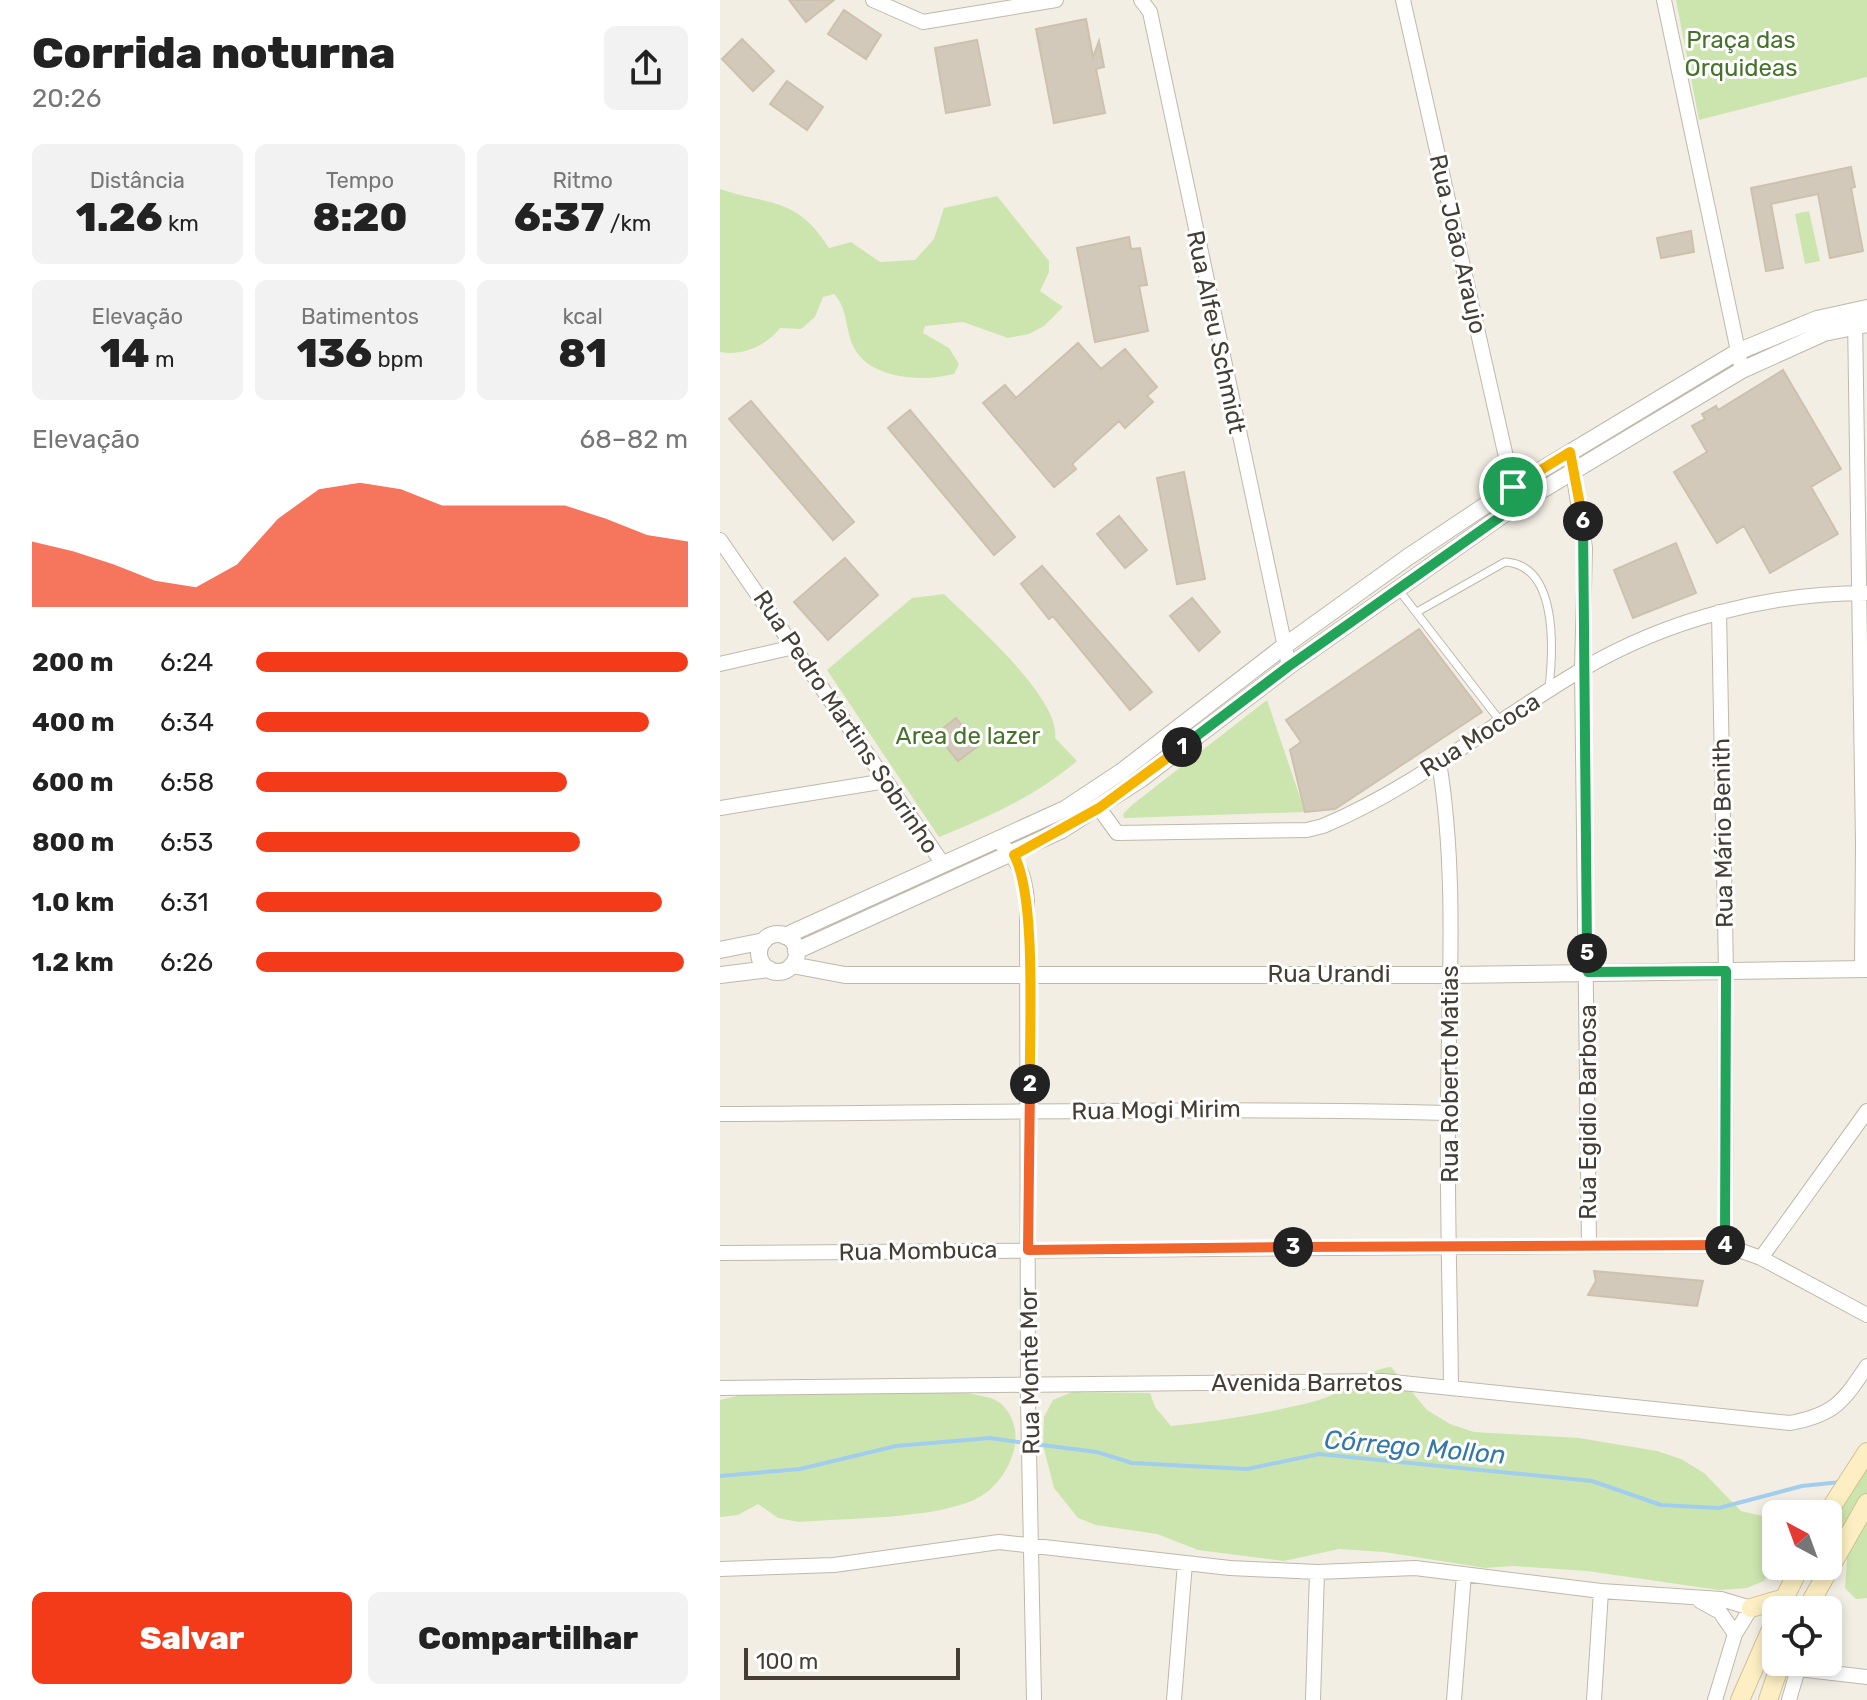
<!DOCTYPE html>
<html lang="pt">
<meta charset="utf-8">
<style>
body{margin:0;font-family:Rubik,sans-serif;background:#f2f2f2;color:#222;height:100vh;display:flex;flex-direction:column;font-size:30px;white-space:nowrap}
*{box-sizing:border-box;margin:0}
p{font-size:26px;color:#767676}
.icon{flex:none;width:44px;height:44px;fill:none;stroke:currentColor;stroke-width:2;stroke-linecap:round;stroke-linejoin:round}
.map{position:relative;flex:1;overflow:hidden}
.details{display:flex;flex-direction:column;background:#fff;width:720px}
.details>*{flex:none}
.needle{width:52px;rotate:319deg}
.controls{position:absolute;left:1042px;top:1500px;display:grid;gap:16px}
.controls a{display:grid;place-items:center;width:80px;height:80px;border-radius:12px;background:#fff;box-shadow:0 4px 12px #0003;font-size:40px}
.scale{position:absolute;left:24px;bottom:20px;width:216px;box-sizing:border-box;padding-left:8px;border:4px solid #443e34;border-top:0;font-size:22px;line-height:28px;white-space:nowrap;color:#443e34;-webkit-text-stroke:6px #fff;paint-order:stroke}
.pin{position:absolute;display:grid;place-items:center;width:68px;height:68px;color:#fff;margin:-34px;border:4px solid #fff;border-radius:50%;box-shadow:0 2px 8px #0007}
.km{position:absolute;width:40px;height:40px;margin:-20px;border-radius:50%;background:#222;color:#fff;font-size:22px;line-height:40px;text-align:center}
.round{display:grid;place-items:center;flex:none;width:84px;height:84px;border-radius:12px;background:#f2f2f2}
.summary{display:flex;align-items:center;justify-content:space-between;height:136px;padding:0 32px}
h1{font-size:44px;font-weight:800;line-height:60px}
.figures{display:grid;grid-template-columns:repeat(3,1fr);gap:12px;height:136px;padding:8px 32px}
.figures div{display:grid;align-content:center;border-radius:12px;background:#f2f2f2;text-align:center}
.figures b{font-size:40px;font-weight:800}
.figures small{font-size:22px;font-weight:400}
.figures p{font-size:22px}
.chart{height:224px;padding:16px 32px}
.chart p{display:flex;justify-content:space-between}
.chart svg{width:100%;height:144px;margin-top:8px;fill:#f33b1a;opacity:.7}
.button{display:flex;gap:16px;margin-top:auto;padding:16px 32px}
.button a{flex:1;height:92px;border-radius:12px;background:#f33b1a;color:#fff;font-size:32px;font-weight:800;line-height:92px;text-align:center}
.button a+a{background:#f2f2f2;color:#222}
ul{padding:0 32px;list-style:none;font-size:26px}
li{display:grid;grid-template-columns:128px 96px 1fr;align-items:center;height:60px}
li i{height:20px;border-radius:10px;background:#f33b1a}
main{display:flex;flex:1;min-height:0}
.map>svg:first-child{display:block}
.green{fill:#cce5ae}
.lines{fill:none;stroke-linecap:round;stroke-linejoin:round}
.stream{stroke:#a2ceed;stroke-width:4}
.building{fill:#d3c9ba;stroke:#cdc1ae;stroke-width:2}
.service-casing{stroke:#c0b8aa;stroke-width:9}
.minor-casing{stroke:#c0b8aa;stroke-width:16}
.tertiary-casing{stroke:#c0b8aa;stroke-width:18}
.secondary-casing{stroke:#d0c196;stroke-width:20}
.service{stroke:#fff;stroke-width:7}
.minor{stroke:#fff;stroke-width:14}
.tertiary{stroke:#fff;stroke-width:16}
.secondary{stroke:#fdefc3;stroke-width:18}
.split-1-casing{stroke:#fff;stroke-width:16}
.split-2-casing{stroke:#fff;stroke-width:16}
.split-3-casing{stroke:#fff;stroke-width:16}
.split-4-casing{stroke:#fff;stroke-width:16}
.split-5-casing{stroke:#fff;stroke-width:16}
.split-6-casing{stroke:#fff;stroke-width:16}
.split-7-casing{stroke:#fff;stroke-width:16}
.split-1{stroke:#22a559;stroke-width:10}
.split-2{stroke:#f5b400;stroke-width:10}
.split-3{stroke:#f0652b;stroke-width:10}
.split-4{stroke:#f0652b;stroke-width:10}
.split-5{stroke:#22a559;stroke-width:10}
.split-6{stroke:#22a559;stroke-width:10}
.split-7{stroke:#f5b400;stroke-width:10}
.labels{text-anchor:middle;stroke-width:6;stroke-linejoin:round;paint-order:stroke}
.park-label{font-size:24px;fill:#46732a;stroke:#fff}
.street-label{font-size:24px;fill:#443e34;stroke:#fff}
.water-label{font-size:26px;font-style:italic;fill:#3278ab;stroke:#fff}
</style>
<main>
<section class="details">
<div class="summary"><div><h1>Corrida noturna</h1><p>20:26</p></div><a class="round"><svg class="icon" aria-label="share" viewBox="0 0 24 24"><path d="M12 15V3M7 8l5-5 5 5M5 13v7h14v-7"/></svg></a></div>
<div class="figures">
<div><p>Distância</p><b>1.26<small> km</small></b></div>
<div><p>Tempo</p><b>8:20</b></div>
<div><p>Ritmo</p><b>6:37<small> /km</small></b></div>
</div>
<div class="figures">
<div><p>Elevação</p><b>14<small> m</small></b></div>
<div><p>Batimentos</p><b>136<small> bpm</small></b></div>
<div><p>kcal</p><b>81</b></div>
</div>
<div class="chart"><p><span>Elevação</span>68–82 m</p>
<svg viewBox="0 0 160 44" preserveAspectRatio="none"><path d="M0 44V24L10 27L20 31L30 36L40 38L50 31L60 17L70 8L80 6L90 8L100 13L110 13L120 13L130 13L140 17L150 22L160 24V44z"/></svg>
</div>
<ul>
<li><b>200 m</b>6:24<i style="width:100%"></i></li>
<li><b>400 m</b>6:34<i style="width:91%"></i></li>
<li><b>600 m</b>6:58<i style="width:72%"></i></li>
<li><b>800 m</b>6:53<i style="width:75%"></i></li>
<li><b>1.0 km</b>6:31<i style="width:94%"></i></li>
<li><b>1.2 km</b>6:26<i style="width:99%"></i></li>
</ul>
<div class="button"><a>Salvar</a><a>Compartilhar</a></div>
</section>
<div class="map">
<svg width="1147" height="1700" viewBox="0 0 1147 1700">
<rect width="100%" height="100%" fill="#f2eee4"/>
<path class="green" d="M 956,0 L 1147,0 L 1147,77 L 979,120 Z
M 0,189 C 50,206 76,196 109,248 L 131,242 L 160,262 L 195,260 L 214,239 L 224,208 L 277,196 L 329,261 L 329,272 L 320,291 L 343,307 L 324,326 L 309,334 L 288,338 L 243,322 L 205,326 L 203,333 L 229,348 L 239,364 L 234,374 C 204,382 149,380 133,346 C 125,328 128,309 114,294 L 103,297 L 95,317 L 81,329 L 60,328 C 46,346 23,356 0,352 Z
M 1089,211 L 1100,261 L 1085,264 L 1075,214 Z
M 224,594 C 252,622 341,698 335,738 L 357,761 C 316,796 268,817 219,837 L 107,670 L 192,598 Z
M 547,700 L 585,812 L 404,818 L 403,814 L 412,805 Z
M 671,1367 L 707,1410 L 730,1424 L 754,1432 L 859,1438 L 937,1451 L 961,1459 L 984,1473 L 1021,1511 L 1056,1519 L 1056,1560 L 1044,1581 L 1027,1588 L 999,1590 L 867,1571 L 793,1566 L 765,1568 L 664,1552 L 619,1549 L 564,1561 L 478,1550 L 437,1534 L 376,1525 L 358,1518 L 334,1488 L 323,1445 L 324,1417 L 333,1400 L 352,1392 L 430,1393 L 435,1407 L 451,1426 C 500,1421 551,1413 599,1400 C 624,1393 649,1368 671,1367 Z
M 100,1388 C 157,1397 216,1382 270,1398 C 284,1402 293,1416 295,1430 C 299,1457 279,1489 254,1500 C 211,1519 127,1518 79,1522 L 58,1518 L 38,1504 L 18,1515 L 0,1517 L 0,1400 L 30,1393 Z
M 1147,1454 L 1147,1598 L 1136,1599 L 1125,1588 L 1128,1544 L 1113,1518 Z"/>
<g class="lines">
<path class="stream" d="M 314,1444 L 377,1452 L 412,1463 L 527,1469 L 599,1454 L 872,1481 L 941,1505 L 999,1508 L 1082,1486 L 1121,1482
M 0,1476 L 80,1469 L 176,1446 L 270,1438 L 305,1443"/>
</g>
<path class="building" d="M 69,0 L 114,0 L 86,22 Z
M 124,10 L 161,35 L 146,59 L 108,34 Z
M 366,19 L 373,57 L 379,41 L 384,67 L 376,69 L 385,113 L 334,123 L 316,29 Z
M 22,39 L 54,71 L 33,91 L 2,59 Z
M 257,40 L 270,105 L 226,113 L 215,48 Z
M 67,81 L 103,107 L 87,130 L 50,104 Z
M 1131,167 L 1135,187 L 1131,188 L 1143,251 L 1110,258 L 1098,194 L 1051,204 L 1063,268 L 1046,271 L 1031,188 Z
M 971,231 L 974,252 L 941,258 L 937,238 Z
M 409,237 L 411,249 L 420,248 L 427,285 L 419,286 L 428,331 L 375,342 L 357,248 Z
M 358,343 L 381,369 L 405,349 L 437,387 L 427,396 L 433,402 L 405,428 L 399,421 L 352,464 L 356,469 L 334,487 L 263,403 L 285,385 L 296,398 Z
M 1063,370 L 1121,469 L 1091,487 L 1118,534 L 1050,573 L 1024,526 L 997,543 L 954,472 L 987,452 L 972,426 L 985,419 L 982,414 L 996,406 L 998,410 Z
M 31,401 L 134,522 L 113,540 L 9,419 Z
M 190,410 L 295,537 L 274,555 L 168,428 Z
M 464,472 L 485,579 L 457,584 L 437,478 Z
M 399,516 L 427,550 L 405,568 L 377,534 Z
M 956,543 L 976,593 L 913,618 L 894,570 Z
M 125,558 L 158,595 L 108,640 L 74,602 Z
M 322,566 L 432,692 L 410,710 L 333,616 L 329,619 L 301,584 Z
M 472,598 L 500,632 L 479,651 L 450,616 Z
M 699,629 L 762,712 L 615,809 L 585,812 L 570,750 L 581,742 L 566,720 Z
M 236,718 L 258,746 L 238,761 L 216,734 Z
M 874,1271 L 983,1281 L 977,1306 L 868,1295 L 876,1281 Z"/>
<g class="lines">
<g class="service-casing">
<path id="service" d="M 678,589 L 781,722
M 697,612 L 785,562 C 839,565 833,652 829,688"/>
</g>
<g class="minor-casing">
<path id="minor" d="M 153,0 L 203,22 L 336,0
M 421,0 L 430,12 L 569,666
M 683,0 L 795,497
M 944,0 L 1022,370
M 1135,318 L 1143,844 L 1142,968
M 852,464 L 865,548 L 862,669 L 869,1245
M 0,540 L 223,864
M 999,612 L 1006,971 L 1005,1245
M 0,664 L 74,647
M 719,762 C 738,878 728,997 728,1113 C 727,1204 730,1295 731,1386
M 0,808 L 166,781
M 379,808 L 397,833 L 587,830 L 603,826 C 696,787 776,720 863,669 C 948,619 1049,593 1147,593
M 278,841 C 298,859 305,874 307,901 L 308,1400 L 314,1700
M 0,1114 C 243,1113 485,1107 728,1113
M 0,1253 L 1005,1245 L 1041,1258 L 1147,1315
M 1041,1258 L 1147,1111
M 0,1388 L 663,1381 L 1070,1423 C 1114,1415 1123,1402 1147,1366
M 0,1569 L 114,1565 L 279,1542 L 510,1568 L 597,1572 L 695,1568 L 881,1591 L 1001,1599 L 1031,1608 L 1015,1634 L 995,1700
M 980,1601 L 1000,1612 L 1015,1634
M 454,1700 L 465,1563
M 593,1700 L 597,1572
M 734,1700 L 744,1574
M 874,1700 L 881,1591
M 1069,1700 L 1078,1669 L 1147,1677"/>
</g>
<g class="tertiary-casing">
<path id="tertiary" d="M39 953a19 19 0 1 1 38 0a19 19 0 1 1-38 0Z
M 65,936 L 345,809 L 401,772 L 563,647 L 688,557 L 793,487 L 1017,352 L 1097,319 L 1147,308
M 0,950 L 44,941
M 76,951 L 342,830 L 421,779 L 569,666 L 797,505 L 1022,370 L 1104,333 L 1147,324
M 72,965 L 125,975 L 731,975 L 1147,969
M 0,975 L 49,969"/>
</g>
<g class="secondary-casing">
<path id="secondary" d="M 1107,1514 L 1147,1452
M 1031,1608 L 1065,1598
M 1059,1610 L 1080,1566
M 1086,1610 L 1147,1503
M 1020,1700 L 1056,1618
M 1048,1700 L 1061,1662"/>
</g>
<use href="#service" class="service"/>
<use href="#minor" class="minor"/>
<use href="#tertiary" class="tertiary"/>
<use href="#secondary" class="secondary"/>
</g>
<g class="lines">
<g class="split-1-casing">
<path id="split-1" d="M 462,747 L 569,666 L 797,505 L 793,487"/>
</g>
<g class="split-2-casing">
<path id="split-2" d="M 310,1084 C 309,1029 317,898 294,855 L 379,808 L 462,747"/>
</g>
<g class="split-3-casing">
<path id="split-3" d="M 310,1084 L 308,1250 L 573,1247"/>
</g>
<g class="split-4-casing">
<path id="split-4" d="M 573,1247 L 1005,1245"/>
</g>
<g class="split-5-casing">
<path id="split-5" d="M 867,953 L 868,972 L 1006,971 L 1005,1245"/>
</g>
<g class="split-6-casing">
<path id="split-6" d="M 863,521 L 867,953"/>
</g>
<g class="split-7-casing">
<path id="split-7" d="M 793,487 L 850,452 L 863,521"/>
</g>
<use href="#split-1" class="split-1"/>
<use href="#split-2" class="split-2"/>
<use href="#split-3" class="split-3"/>
<use href="#split-4" class="split-4"/>
<use href="#split-5" class="split-5"/>
<use href="#split-6" class="split-6"/>
<use href="#split-7" class="split-7"/>
</g>
<g class="labels">
<g class="park-label">
<text x="1021" y="48">Praça das<tspan x="1021" dy="28">Orquideas</tspan></text>
<text x="248" y="744">Area de lazer</text>
</g>
<g class="street-label">
<text transform="translate(738 244) rotate(77)" y="8">Rua João Araujo</text>
<text transform="translate(496 332) rotate(78)" y="8">Rua Alfeu Schmidt</text>
<text transform="translate(126 722) rotate(56)" y="8">Rua Pedro Martins Sobrinho</text>
<text transform="translate(760 735) rotate(-32)" y="8">Rua Mococa</text>
<text transform="translate(1003 833) rotate(-91)" y="8">Rua Mário Benith</text>
<text x="609" y="982">Rua Urandi</text>
<text transform="translate(730 1074) rotate(-90)" y="8">Rua Roberto Matias</text>
<text transform="translate(436 1110) rotate(-1)" y="8">Rua Mogi Mirim</text>
<text transform="translate(868 1112) rotate(-90)" y="8">Rua Egidio Barbosa</text>
<text transform="translate(198 1251) rotate(-1)" y="8">Rua Mombuca</text>
<text transform="translate(310 1371) rotate(-91)" y="8">Rua Monte Mor</text>
<text x="587" y="1391">Avenida Barretos</text>
</g>
<g class="water-label">
<text transform="translate(695 1447) rotate(5)" y="9">Córrego Mollon</text>
</g>
</g>
</svg>
<div class="controls">
<a><svg class="needle" viewBox="-14 -14 28 28"><path d="M0-13l5 13h-10z" fill="#e53935"/><path d="M0 13l5-13h-10z" fill="#767676"/></svg></a>
<a><svg class="icon" aria-label="locate" viewBox="0 0 24 24"><circle cx="12" cy="12" r="6"/><path d="M12 2v4M12 18v4M2 12h4M18 12h4"/></svg></a>
</div>
<div class="scale">100 m</div>
<div class="pin" style="left:793px;top:487px;background:#1e9e55"><svg class="icon" aria-label="arrive" viewBox="0 0 24 24"><path d="M6 21V4h12l-3 4 3 4H6"/></svg></div>
<b class="km" style="left:462px;top:747px">1</b>
<b class="km" style="left:310px;top:1084px">2</b>
<b class="km" style="left:573px;top:1247px">3</b>
<b class="km" style="left:1005px;top:1245px">4</b>
<b class="km" style="left:867px;top:953px">5</b>
<b class="km" style="left:863px;top:521px">6</b>
</div>
</main>
